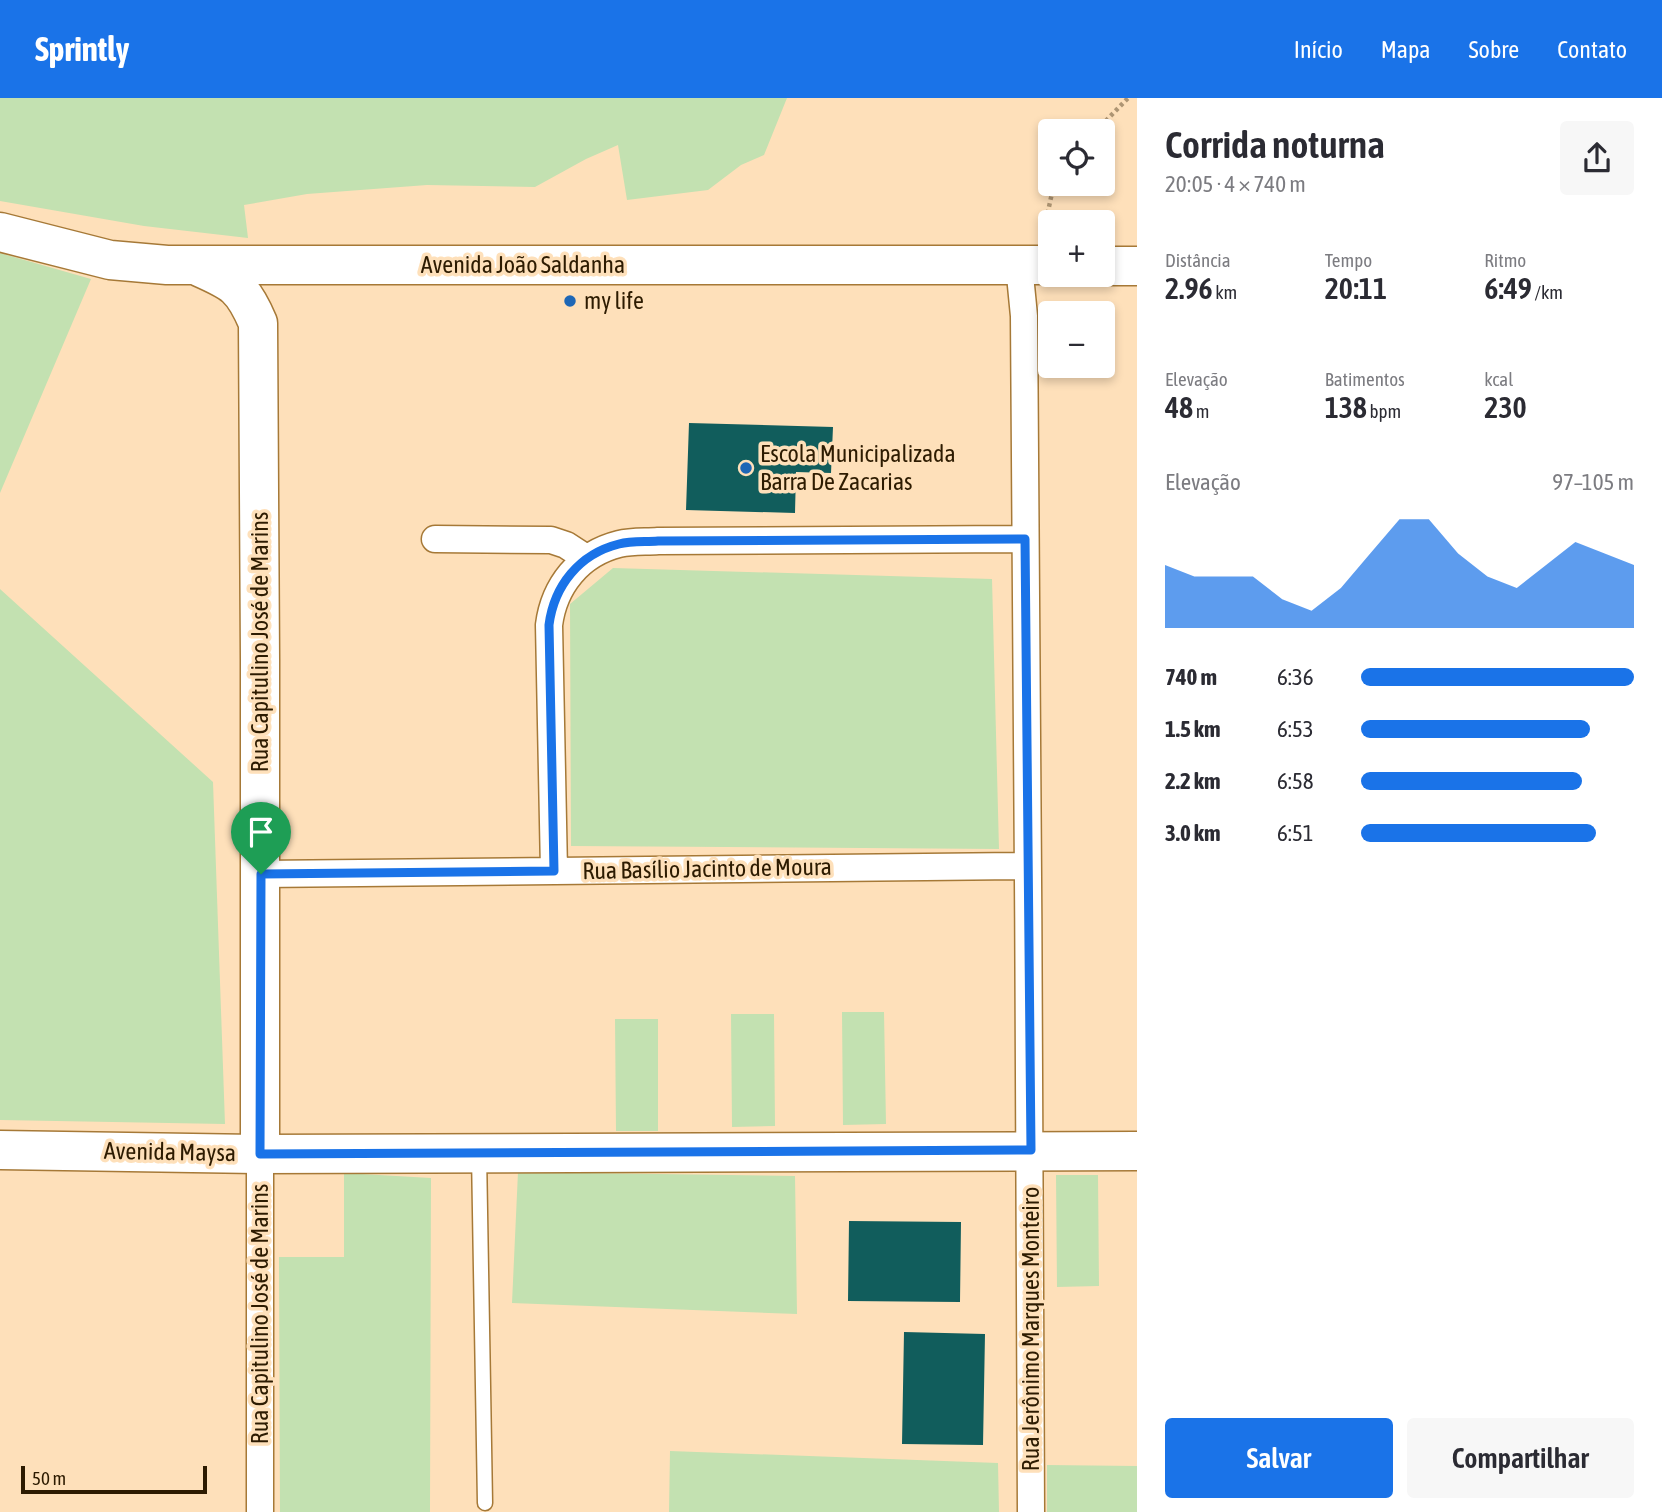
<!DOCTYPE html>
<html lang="pt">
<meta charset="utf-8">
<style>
body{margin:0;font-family:"Asap Condensed",sans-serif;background:#f7f7f7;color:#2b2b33;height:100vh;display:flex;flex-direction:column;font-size:26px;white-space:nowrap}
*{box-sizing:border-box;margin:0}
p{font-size:23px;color:#7c7c81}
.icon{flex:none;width:38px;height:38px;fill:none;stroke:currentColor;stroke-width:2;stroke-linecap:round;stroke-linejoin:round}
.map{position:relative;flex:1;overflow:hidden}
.panel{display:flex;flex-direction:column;background:#fff;width:525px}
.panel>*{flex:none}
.controls{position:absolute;left:1038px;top:21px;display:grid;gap:14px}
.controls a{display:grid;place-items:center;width:77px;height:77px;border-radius:7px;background:#fff;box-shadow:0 4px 10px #0003;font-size:35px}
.scale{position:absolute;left:21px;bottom:18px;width:186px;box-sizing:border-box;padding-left:7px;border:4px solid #2d1b01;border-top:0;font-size:19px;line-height:24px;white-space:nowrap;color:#2d1b01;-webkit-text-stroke:5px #fee0ba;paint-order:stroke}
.pin{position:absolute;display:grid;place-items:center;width:60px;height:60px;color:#fff;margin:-72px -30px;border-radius:50% 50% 50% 0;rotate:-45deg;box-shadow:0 0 7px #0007}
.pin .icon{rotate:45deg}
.round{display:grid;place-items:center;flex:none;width:74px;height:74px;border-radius:7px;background:#f7f7f7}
.headline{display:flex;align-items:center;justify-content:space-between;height:119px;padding:0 28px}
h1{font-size:38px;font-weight:600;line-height:52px}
.metrics{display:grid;grid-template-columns:repeat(3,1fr);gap:10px;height:119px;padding:7px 28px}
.metrics div{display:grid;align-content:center}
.metrics b{font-size:30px;font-weight:600}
.metrics small{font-size:19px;font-weight:400}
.metrics p{font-size:19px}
.chart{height:196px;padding:14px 28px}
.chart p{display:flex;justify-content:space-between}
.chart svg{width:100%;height:126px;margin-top:7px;fill:#1a73e8;opacity:.7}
.action{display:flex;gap:14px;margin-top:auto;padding:14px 28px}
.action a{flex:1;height:80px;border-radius:7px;background:#1a73e8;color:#fff;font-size:28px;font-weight:600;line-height:80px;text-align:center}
.action a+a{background:#f7f7f7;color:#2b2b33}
ul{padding:0 28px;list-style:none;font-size:23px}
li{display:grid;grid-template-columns:112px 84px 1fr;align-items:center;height:52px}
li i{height:18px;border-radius:9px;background:#1a73e8}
header{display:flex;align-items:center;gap:42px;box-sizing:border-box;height:98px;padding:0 35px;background:#1a73e8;color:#fff}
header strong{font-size:33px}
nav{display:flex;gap:38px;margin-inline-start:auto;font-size:24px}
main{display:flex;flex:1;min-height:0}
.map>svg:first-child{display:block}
.green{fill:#c3e1b1}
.building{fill:#115d5c}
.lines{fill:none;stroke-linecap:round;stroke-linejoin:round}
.service-casing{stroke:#a67937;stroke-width:17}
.minor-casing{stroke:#a67937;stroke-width:29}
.primary-casing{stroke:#a67937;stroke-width:41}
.path{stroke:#ae9573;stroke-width:4.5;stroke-dasharray:3.5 3.5;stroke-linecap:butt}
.service{stroke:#fff;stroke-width:14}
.minor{stroke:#fff;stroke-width:26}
.primary{stroke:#fff;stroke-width:38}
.route-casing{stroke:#fff;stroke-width:14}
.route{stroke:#1a73e8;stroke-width:9}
.poi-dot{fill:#1e67b6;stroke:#fee0ba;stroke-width:2.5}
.labels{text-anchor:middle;stroke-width:7;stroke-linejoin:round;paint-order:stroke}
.street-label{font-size:24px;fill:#2d1b01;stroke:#fee0ba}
.poi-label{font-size:24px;fill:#2d1b01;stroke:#fee0ba;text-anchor:start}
</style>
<header>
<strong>Sprintly</strong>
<nav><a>Início</a><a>Mapa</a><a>Sobre</a><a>Contato</a></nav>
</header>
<main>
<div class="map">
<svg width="1137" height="1414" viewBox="0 0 1137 1414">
<rect width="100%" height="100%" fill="#fee0ba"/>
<path class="green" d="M 0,0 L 787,0 L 764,57 L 741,67 L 708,92 L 627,102 L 618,47 L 586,61 L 535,89 L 427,87 L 307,96 L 244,107 L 248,140 L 144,128 L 0,103 Z
M 0,155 L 91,181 L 0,395 Z
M 613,470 L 992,481 L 999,751 L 571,748 L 570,506 Z
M 0,491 L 213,684 L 225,1026 L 0,1022 Z
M 842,914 L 884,914 L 886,1026 L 843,1027 Z
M 731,916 L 774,916 L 775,1028 L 732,1029 Z
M 615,921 L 658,921 L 658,1033 L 616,1033 Z
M 518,1074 L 795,1078 L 797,1216 L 512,1205 Z
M 344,1075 L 431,1080 L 430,1414 L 280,1414 L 279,1159 L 344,1159 Z
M 1056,1077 L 1098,1077 L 1099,1188 L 1057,1189 Z
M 670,1353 L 998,1365 L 999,1414 L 669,1414 Z
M 1047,1367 L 1137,1368 L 1137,1414 L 1047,1414 Z"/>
<path class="building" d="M 689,325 L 833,329 L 831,375 L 796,374 L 795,415 L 686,412 Z
M 849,1123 L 961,1124 L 960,1204 L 848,1203 Z
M 904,1234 L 985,1236 L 983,1347 L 902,1346 Z"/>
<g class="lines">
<g class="service-casing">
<path id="service" d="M 479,1055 L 485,1405"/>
</g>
<g class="minor-casing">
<path id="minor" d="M 1019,167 L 1024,218 C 1026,617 1031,1015 1031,1414
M 435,441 L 551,442 L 566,447 L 586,460
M 554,773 L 549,527 C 554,488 579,456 619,446 C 632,443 645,444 658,443 L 1025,441
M 261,776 L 1026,768
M 260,1414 L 260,1056"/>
</g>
<g class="primary-casing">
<path id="primary" d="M 0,134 L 110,162 L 167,167 L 1050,167
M 197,168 C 233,184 242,187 258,225 L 260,561 L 260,1056
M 1102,168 L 1137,168
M 0,1052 L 260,1056 L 1137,1053"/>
</g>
<path class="path" d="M 1096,33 L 1128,0
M 1043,136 L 1054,86"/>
<use href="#service" class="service"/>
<use href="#minor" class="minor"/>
<use href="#primary" class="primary"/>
</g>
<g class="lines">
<g class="route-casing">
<path id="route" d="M 1025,441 L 1031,1052 L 260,1056 L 261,776 L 554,773 L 549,527 C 554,488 579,456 619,446 C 631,443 645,444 658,443 Z"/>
</g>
<use href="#route" class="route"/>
</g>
<g class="poi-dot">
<circle cx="570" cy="203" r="7"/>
<circle cx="746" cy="370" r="7"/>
</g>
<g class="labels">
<g class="street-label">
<text x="523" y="175">Avenida João Saldanha</text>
<text transform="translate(260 544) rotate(-90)" y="8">Rua Capitulino José de Marins</text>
<text transform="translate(707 771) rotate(-1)" y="8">Rua Basílio Jacinto de Moura</text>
<text transform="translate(170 1054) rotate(1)" y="8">Avenida Maysa</text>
<text transform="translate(260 1216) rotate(-90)" y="8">Rua Capitulino José de Marins</text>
<text transform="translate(1031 1231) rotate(-90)" y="8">Rua Jerônimo Marques Monteiro</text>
</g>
<g class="poi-label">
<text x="584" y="211">my life</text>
<text x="760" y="364">Escola Municipalizada<tspan x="760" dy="28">Barra De Zacarias</tspan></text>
</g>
</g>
</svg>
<div class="controls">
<a><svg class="icon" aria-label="locate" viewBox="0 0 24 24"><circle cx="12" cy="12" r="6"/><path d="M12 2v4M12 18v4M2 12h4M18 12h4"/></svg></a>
<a>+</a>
<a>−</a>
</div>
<div class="scale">50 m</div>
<div class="pin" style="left:261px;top:776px;background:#1e9e55"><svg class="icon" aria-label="arrive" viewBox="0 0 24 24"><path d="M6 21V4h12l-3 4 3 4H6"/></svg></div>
</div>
<section class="panel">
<div class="headline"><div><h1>Corrida noturna</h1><p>20:05 · 4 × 740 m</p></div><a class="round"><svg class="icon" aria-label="share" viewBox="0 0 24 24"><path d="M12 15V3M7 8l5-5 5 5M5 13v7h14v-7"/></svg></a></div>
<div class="metrics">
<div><p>Distância</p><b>2.96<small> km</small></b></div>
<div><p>Tempo</p><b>20:11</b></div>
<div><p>Ritmo</p><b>6:49<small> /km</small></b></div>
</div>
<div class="metrics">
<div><p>Elevação</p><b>48<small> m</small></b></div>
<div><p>Batimentos</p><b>138<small> bpm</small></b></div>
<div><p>kcal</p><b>230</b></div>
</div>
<div class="chart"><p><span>Elevação</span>97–105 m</p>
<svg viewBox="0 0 160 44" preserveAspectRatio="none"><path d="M0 44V22L10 26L20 26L30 26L40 34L50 38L60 30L70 18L80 6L90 6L100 18L110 26L120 30L130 22L140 14L150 18L160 22V44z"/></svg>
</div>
<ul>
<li><b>740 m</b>6:36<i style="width:100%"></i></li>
<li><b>1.5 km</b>6:53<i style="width:84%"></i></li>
<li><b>2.2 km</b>6:58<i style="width:81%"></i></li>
<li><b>3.0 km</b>6:51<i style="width:86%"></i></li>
</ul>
<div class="action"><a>Salvar</a><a>Compartilhar</a></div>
</section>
</main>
